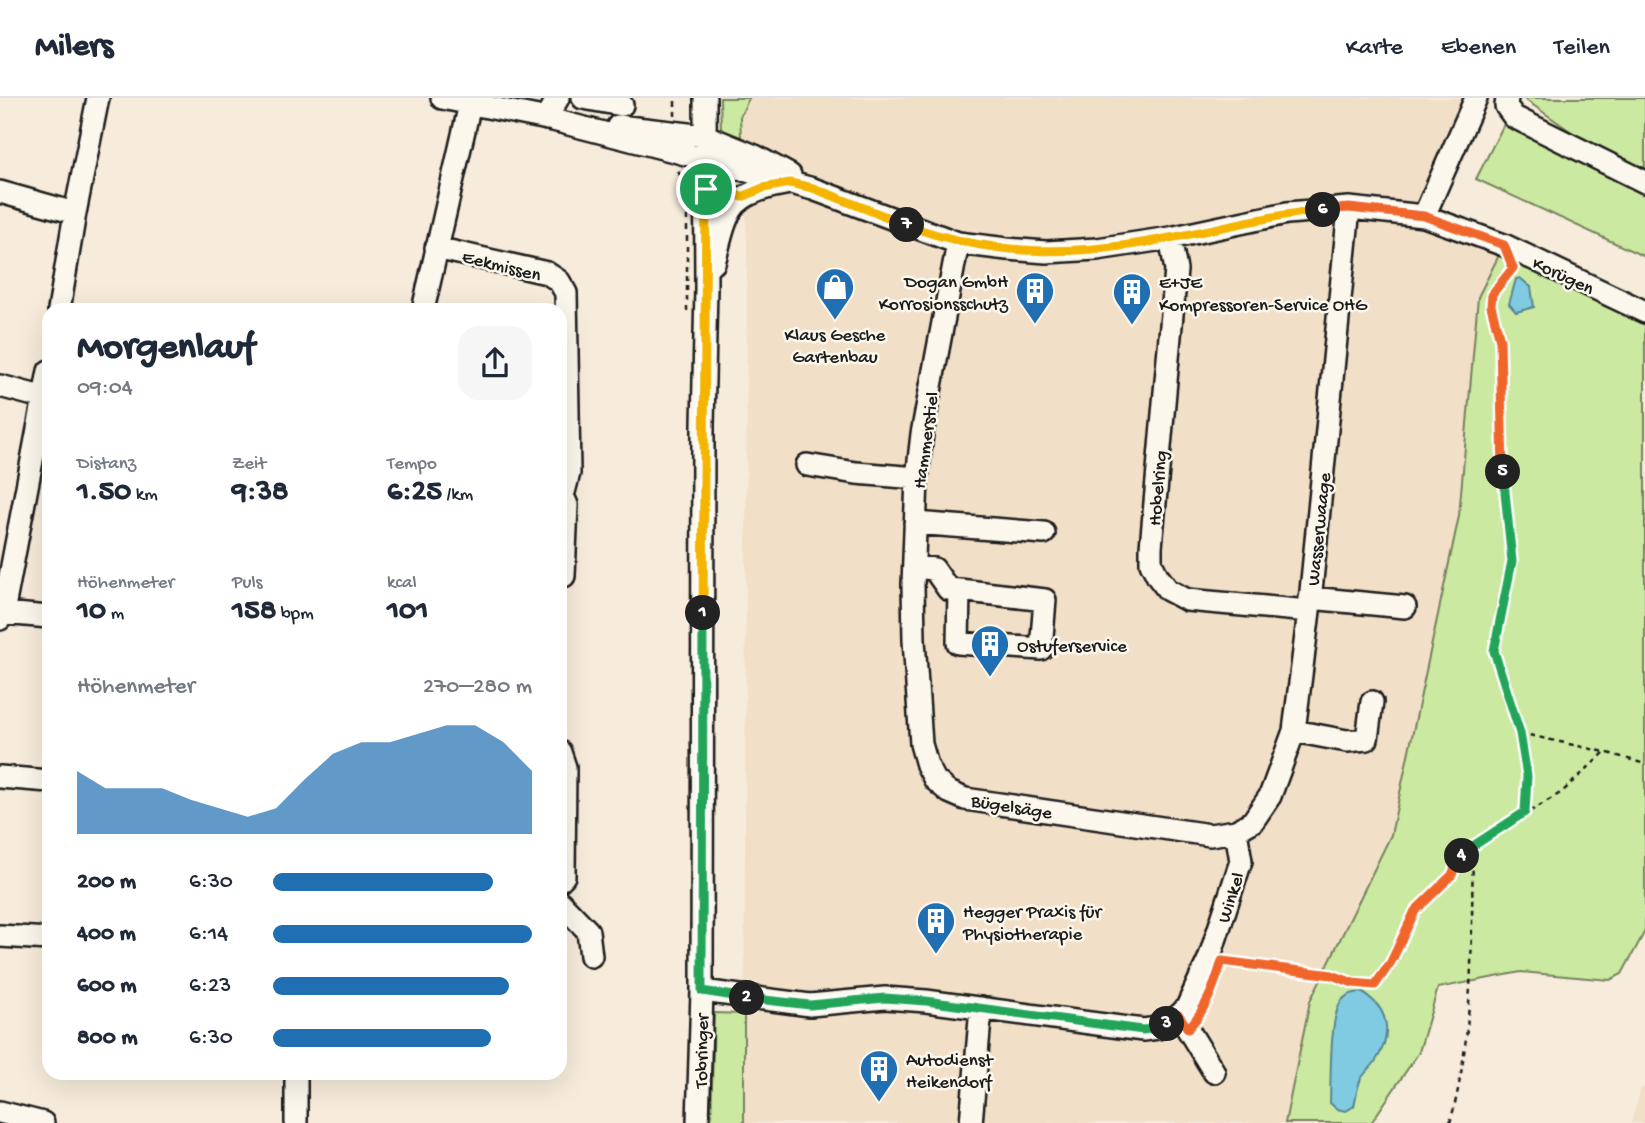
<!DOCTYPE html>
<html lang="de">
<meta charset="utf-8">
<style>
body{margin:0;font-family:"Gochi Hand",sans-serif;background:#f6f6f7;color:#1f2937;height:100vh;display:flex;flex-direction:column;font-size:26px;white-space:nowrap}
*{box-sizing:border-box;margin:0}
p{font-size:23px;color:#747a83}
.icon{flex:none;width:38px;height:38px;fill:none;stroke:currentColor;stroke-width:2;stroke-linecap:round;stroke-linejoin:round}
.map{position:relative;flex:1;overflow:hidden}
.panel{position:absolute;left:42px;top:205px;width:525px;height:777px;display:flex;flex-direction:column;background:#fff;border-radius:21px;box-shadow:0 7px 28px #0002}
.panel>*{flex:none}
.pin{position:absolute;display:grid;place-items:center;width:60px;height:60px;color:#fff;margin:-30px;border:4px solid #fff;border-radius:50%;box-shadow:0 2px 7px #0007}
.km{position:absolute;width:35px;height:35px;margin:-18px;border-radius:50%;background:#222;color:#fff;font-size:19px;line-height:35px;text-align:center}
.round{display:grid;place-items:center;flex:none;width:74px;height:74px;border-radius:21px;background:#f6f6f7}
.head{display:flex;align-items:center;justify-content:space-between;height:119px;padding:0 35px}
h1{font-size:38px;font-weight:800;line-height:52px}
.figures{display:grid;grid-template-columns:repeat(3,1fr);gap:10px;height:119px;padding:7px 35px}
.figures div{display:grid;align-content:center}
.figures b{font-size:30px;font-weight:800}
.figures small{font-size:19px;font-weight:400}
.figures p{font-size:19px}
.chart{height:196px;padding:14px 35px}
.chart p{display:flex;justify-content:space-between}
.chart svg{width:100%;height:126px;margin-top:7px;fill:#1f6fb2;opacity:.7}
ul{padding:0 35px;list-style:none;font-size:23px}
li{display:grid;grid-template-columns:112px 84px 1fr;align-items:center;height:52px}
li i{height:18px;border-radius:9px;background:#1f6fb2}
header{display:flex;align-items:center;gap:42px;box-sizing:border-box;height:98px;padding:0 35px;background:#fff;border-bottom:2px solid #e0e1e3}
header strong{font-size:33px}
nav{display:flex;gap:38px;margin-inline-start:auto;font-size:24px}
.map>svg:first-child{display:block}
.built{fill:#f2dfc7}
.green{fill:#cbe9a0;stroke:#74825e;stroke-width:2}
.water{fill:#80cbe1;stroke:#588592;stroke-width:2}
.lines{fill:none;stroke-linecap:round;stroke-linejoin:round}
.minor-casing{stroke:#1c1c1c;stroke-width:26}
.path{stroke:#1c1c1c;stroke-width:2.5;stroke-dasharray:5 5;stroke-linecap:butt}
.minor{stroke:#fbf7ec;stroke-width:21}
.split-1-casing{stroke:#fff;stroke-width:14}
.split-2-casing{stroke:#fff;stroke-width:14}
.split-3-casing{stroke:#fff;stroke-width:14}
.split-4-casing{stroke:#fff;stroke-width:14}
.split-5-casing{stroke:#fff;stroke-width:14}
.split-6-casing{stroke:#fff;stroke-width:14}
.split-7-casing{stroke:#fff;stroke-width:14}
.split-8-casing{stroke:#fff;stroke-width:14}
.split-1{stroke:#f5b400;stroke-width:9}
.split-2{stroke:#22a559;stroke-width:9}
.split-3{stroke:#22a559;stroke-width:9}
.split-4{stroke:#f0652b;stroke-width:9}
.split-5{stroke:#22a559;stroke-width:9}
.split-6{stroke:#f0652b;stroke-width:9}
.split-7{stroke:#f5b400;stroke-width:9}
.split-8{stroke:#f5b400;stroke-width:9}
.labels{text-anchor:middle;stroke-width:5;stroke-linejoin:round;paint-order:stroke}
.street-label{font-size:19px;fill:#1c1c1c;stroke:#fbf7ec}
.poi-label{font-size:19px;fill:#1c1c1c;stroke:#fbf7ec;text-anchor:start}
</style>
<header>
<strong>Milers</strong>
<nav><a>Karte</a><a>Ebenen</a><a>Teilen</a></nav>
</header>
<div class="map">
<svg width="1645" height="1025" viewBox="0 0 1645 1025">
<rect width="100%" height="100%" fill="#f7ecdb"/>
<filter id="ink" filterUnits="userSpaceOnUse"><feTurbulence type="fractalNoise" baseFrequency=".0143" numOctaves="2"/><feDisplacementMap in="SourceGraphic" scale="14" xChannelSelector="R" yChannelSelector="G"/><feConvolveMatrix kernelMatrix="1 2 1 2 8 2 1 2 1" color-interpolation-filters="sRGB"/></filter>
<g filter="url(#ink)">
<path class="built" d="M 749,0 L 1466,0 L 1417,103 L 1490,133 L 1502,151 L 1478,199 L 1459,418 L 1391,737 L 1310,903 L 1285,1025 L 744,1025 L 747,140 L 740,19 Z
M 1641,990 L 1645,990 L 1645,1025 L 1631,1025 Z"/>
<path class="green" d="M 720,0 L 749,0 L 740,19 L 741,40 L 721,32 Z
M 1523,0 L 1645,0 L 1645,72 L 1573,35 Z
M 1504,26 L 1645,97 L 1645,159 L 1476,81 Z
M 1502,151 L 1645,221 L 1645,833 L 1622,876 L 1610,882 L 1521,874 L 1438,890 L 1419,954 L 1371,1025 L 1285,1025 L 1310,903 L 1391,737 L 1459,418 L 1478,199 Z
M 714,915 L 744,916 L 744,1025 L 711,1025 Z"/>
<path class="water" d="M 1520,180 L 1531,189 L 1534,209 L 1516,214 L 1509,206 L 1516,181 Z
M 1361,894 C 1390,910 1393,937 1375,964 C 1371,970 1364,975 1361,981 C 1357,989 1356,1000 1354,1008 L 1346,1013 L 1337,1011 L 1330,1005 C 1331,982 1329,918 1342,902 C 1347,896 1354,895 1361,894 Z"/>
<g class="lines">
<g class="minor-casing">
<path id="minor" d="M 442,0 L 553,22 L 674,53 L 813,91 L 958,145 L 1007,151 L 1046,154 L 1097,151 L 1170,140 L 1287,115 L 1349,110 L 1424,118 L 1504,147 L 1645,214
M 583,0 L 622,7
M 1507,0 L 1506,8 L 1514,19 L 1645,84
M 546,21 L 558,0
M 618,28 L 706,38 L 755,58 L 790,77
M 0,94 L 75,115
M 1424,118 L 1476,0
M 1170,140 L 1176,172 L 1151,449 L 1151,465 L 1158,479 L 1168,492 L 1187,502 L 1309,513
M 958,145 L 922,336 L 917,380 L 913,487 L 914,542 L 921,646 L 927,667 L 935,682 L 949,694 L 965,701 L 1210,737 L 1236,733 L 1253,723 L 1270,698 L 1294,633 L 1309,513 L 1349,110
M 436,150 L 547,175 L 559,183 L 566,195 L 569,375 L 563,398 L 567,407 L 564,478
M 714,165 C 728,113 727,96 785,86
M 59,212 L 75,115 L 98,0
M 423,212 L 470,6
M 0,288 L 45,300
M 807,367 L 856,375 L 917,380
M 915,425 L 1044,435
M 914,469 L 934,471 L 948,491 L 959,492 L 1045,502 L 1041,551 L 958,545 L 959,492
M 1310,500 L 1405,509
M 3,515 L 49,519
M 0,521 L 3,515 L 49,273
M 1294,633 L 1347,643 L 1367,641 L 1372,604
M 560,654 L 565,669 L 564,778 L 560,782
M 0,679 L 49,683
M 560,804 L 588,833 L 591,858
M 0,838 L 49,841
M 702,893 L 810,907 L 885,900 L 926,903 L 1105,927 L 1143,932 L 1158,930 L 1175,922 L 1187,909 L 1209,861 L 1241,763 L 1236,733
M 1179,917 L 1214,974
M 296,975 L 296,1025
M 0,1014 L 43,1025
M 698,1025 L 702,893 L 703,327 L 706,190 L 705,0
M 971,1025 L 981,910"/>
</g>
<path class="path" d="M 675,18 L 675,0
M 678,73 L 687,92
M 687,98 L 687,214
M 1512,169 L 1492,196 L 1491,208 L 1500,242 L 1504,395 L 1512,463 L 1494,553 L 1520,635 L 1527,678 L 1525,714
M 1520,635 L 1605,654 L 1645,666
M 1227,863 L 1332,877 L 1353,885 L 1375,887 L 1391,864 L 1415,812 L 1452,777 L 1457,763 L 1473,748 L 1562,694 L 1605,654
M 1450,1025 C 1475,935 1471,840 1473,748"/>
<use href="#minor" class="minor"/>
</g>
</g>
<g class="lines" filter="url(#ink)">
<g class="split-1-casing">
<path id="split-1" d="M 703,515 L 706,91"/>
</g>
<g class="split-2-casing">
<path id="split-2" d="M 703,515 L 702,893 L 747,900"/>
</g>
<g class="split-3-casing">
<path id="split-3" d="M 747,900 L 810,907 L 885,900 L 926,903 L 1143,932 L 1158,930 L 1167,926"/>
</g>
<g class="split-4-casing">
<path id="split-4" d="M 1167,926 L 1175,922 L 1179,917 L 1188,931 C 1206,911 1214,889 1222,863 L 1332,877 L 1353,885 L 1375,887 L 1391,864 L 1415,813 L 1452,777 L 1457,764 L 1462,758"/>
</g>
<g class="split-5-casing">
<path id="split-5" d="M 1462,758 L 1473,748 L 1525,714 L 1527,678 L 1520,635 L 1494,553 L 1512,463 L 1503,374"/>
</g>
<g class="split-6-casing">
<path id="split-6" d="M 1323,112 L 1349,110 L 1424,118 L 1504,147 L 1513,170 L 1492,196 L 1491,208 L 1500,242 L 1503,374"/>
</g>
<g class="split-7-casing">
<path id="split-7" d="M 907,127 C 995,160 1079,158 1170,140 C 1222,130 1271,117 1323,112"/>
</g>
<g class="split-8-casing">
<path id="split-8" d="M 706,91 L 730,93 L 742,99 L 763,90 L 790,85 L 813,90 L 907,127"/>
</g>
<use href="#split-1" class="split-1"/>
<use href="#split-2" class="split-2"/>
<use href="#split-3" class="split-3"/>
<use href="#split-4" class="split-4"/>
<use href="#split-5" class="split-5"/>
<use href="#split-6" class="split-6"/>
<use href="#split-7" class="split-7"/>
<use href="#split-8" class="split-8"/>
</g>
<defs>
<g id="shop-pin" transform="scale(2.0125)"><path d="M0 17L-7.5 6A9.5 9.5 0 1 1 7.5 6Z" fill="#1f6fb2" stroke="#fbf7ec"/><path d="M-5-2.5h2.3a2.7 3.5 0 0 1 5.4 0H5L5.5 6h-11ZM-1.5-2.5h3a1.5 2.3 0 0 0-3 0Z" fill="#fff"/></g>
<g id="building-pin" transform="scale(2.0125)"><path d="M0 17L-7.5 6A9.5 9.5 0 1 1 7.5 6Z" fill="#1f6fb2" stroke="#fbf7ec"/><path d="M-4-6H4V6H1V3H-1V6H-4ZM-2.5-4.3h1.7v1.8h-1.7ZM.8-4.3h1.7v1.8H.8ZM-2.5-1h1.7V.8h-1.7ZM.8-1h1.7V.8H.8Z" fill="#fff"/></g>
</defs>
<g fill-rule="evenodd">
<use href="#shop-pin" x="835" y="189"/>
<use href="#building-pin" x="1035" y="193"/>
<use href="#building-pin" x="1132" y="194"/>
<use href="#building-pin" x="990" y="546"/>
<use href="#building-pin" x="936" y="823"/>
<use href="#building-pin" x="879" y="971"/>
</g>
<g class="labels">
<g class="street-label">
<text transform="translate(502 166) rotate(14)" y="7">Eekmissen</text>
<text transform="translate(1564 176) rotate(25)" y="7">Korügen</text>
<text transform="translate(924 342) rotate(-82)" y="7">Hammerstiel</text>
<text transform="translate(1156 390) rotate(-85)" y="7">Hobelring</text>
<text transform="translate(1317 431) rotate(-84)" y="7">Wasserwaage</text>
<text transform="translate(1012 707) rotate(9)" y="7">Bügelsäge</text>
<text transform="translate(1229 799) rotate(-72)" y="7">Winkel</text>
<text transform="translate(700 953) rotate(-89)" y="7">Tobringer</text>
</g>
<g class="poi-label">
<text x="1008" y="189" text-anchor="end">Dogan GmbH<tspan x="1008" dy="22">Korrosionsschutz</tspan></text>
<text x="1159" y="190">E+JE<tspan x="1159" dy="22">Kompressoren-Service OHG</tspan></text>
<text x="835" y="242" text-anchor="middle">Klaus Gesche<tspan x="835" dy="22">Gartenbau</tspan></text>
<text x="1017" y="553">Ostuferservice</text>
<text x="963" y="819">Hegger Praxis für<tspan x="963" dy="22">Physiotherapie</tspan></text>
<text x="906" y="967">Autodienst<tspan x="906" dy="22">Heikendorf</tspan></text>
</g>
</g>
</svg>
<div class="pin" style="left:706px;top:91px;background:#1e9e55"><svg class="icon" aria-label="arrive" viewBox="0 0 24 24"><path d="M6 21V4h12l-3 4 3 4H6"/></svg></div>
<b class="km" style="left:703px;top:515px">1</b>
<b class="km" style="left:747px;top:900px">2</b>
<b class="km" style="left:1167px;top:926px">3</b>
<b class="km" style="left:1462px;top:758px">4</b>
<b class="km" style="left:1503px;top:374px">5</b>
<b class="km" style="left:1323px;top:112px">6</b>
<b class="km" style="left:907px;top:127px">7</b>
<section class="panel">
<div class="head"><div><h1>Morgenlauf</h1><p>09:04</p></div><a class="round"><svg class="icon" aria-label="share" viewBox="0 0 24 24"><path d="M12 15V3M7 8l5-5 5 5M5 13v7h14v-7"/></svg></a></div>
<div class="figures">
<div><p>Distanz</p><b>1.50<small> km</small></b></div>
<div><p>Zeit</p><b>9:38</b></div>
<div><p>Tempo</p><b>6:25<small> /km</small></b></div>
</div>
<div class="figures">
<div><p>Höhenmeter</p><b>10<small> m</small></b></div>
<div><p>Puls</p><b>158<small> bpm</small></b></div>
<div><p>kcal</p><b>101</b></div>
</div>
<div class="chart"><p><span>Höhenmeter</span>270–280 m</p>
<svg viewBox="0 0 160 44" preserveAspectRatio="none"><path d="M0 44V22L10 28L20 28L30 28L40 32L50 35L60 38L70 35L80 25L90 16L100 12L110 12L120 9L130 6L140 6L150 12L160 22V44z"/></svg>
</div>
<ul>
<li><b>200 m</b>6:30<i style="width:85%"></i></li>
<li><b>400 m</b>6:14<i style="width:100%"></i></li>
<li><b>600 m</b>6:23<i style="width:91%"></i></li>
<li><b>800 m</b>6:30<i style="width:84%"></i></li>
</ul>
</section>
</div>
